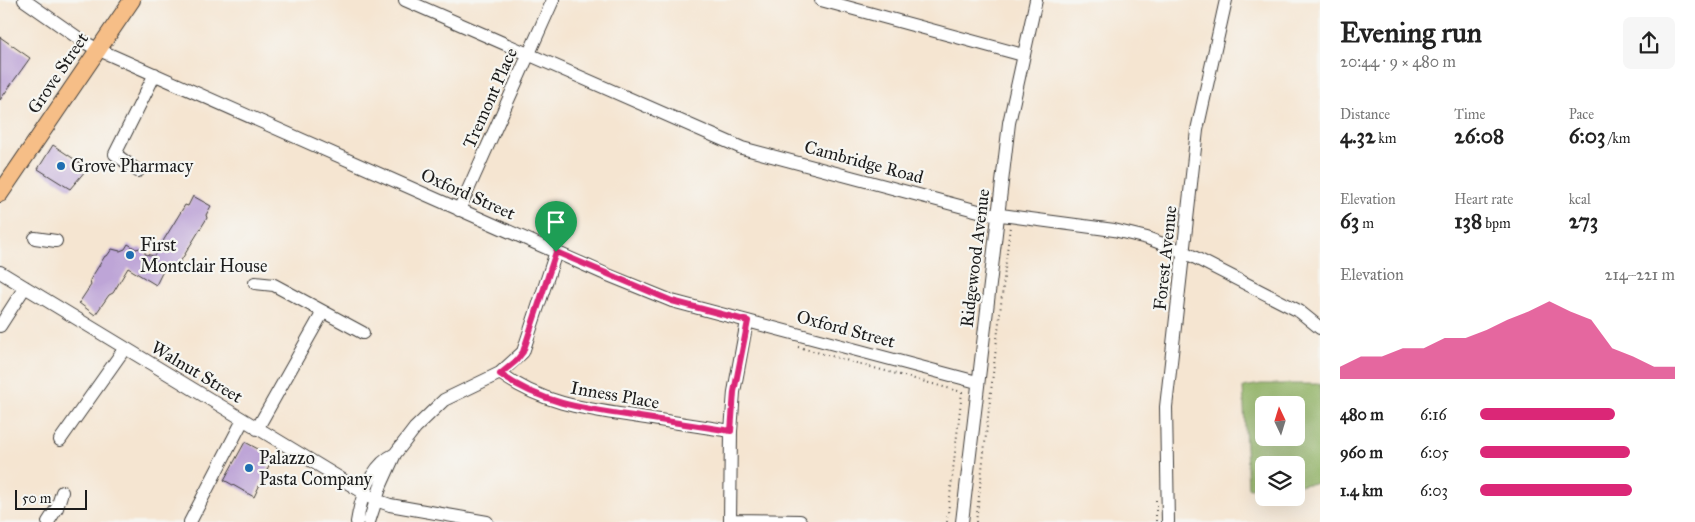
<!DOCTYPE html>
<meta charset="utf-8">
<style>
body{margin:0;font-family:"IM FELL Great Primer",serif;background:#f6f6f6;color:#222;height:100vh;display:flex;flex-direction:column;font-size:19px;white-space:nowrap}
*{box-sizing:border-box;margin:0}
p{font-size:16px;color:#767676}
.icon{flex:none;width:28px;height:28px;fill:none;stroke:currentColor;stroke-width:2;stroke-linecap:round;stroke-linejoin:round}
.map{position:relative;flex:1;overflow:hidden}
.sheet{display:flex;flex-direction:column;background:#fff;width:375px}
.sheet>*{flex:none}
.needle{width:32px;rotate:356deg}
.buttons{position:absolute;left:1255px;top:396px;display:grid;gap:10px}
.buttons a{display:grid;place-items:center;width:50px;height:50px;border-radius:8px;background:#fff;box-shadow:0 5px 20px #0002;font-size:25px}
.scale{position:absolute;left:15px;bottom:12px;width:72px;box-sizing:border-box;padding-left:5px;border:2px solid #1c1c1c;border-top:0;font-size:14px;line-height:18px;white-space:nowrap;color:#1c1c1c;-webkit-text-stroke:4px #f6f6f2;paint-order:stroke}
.pin{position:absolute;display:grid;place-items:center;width:42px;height:42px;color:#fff;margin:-51px -21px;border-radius:50% 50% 50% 0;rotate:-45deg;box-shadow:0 0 5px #0007}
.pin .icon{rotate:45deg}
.round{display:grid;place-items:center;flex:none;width:52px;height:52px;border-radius:8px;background:#f6f6f6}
.summary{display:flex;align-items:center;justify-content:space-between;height:85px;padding:0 20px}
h1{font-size:28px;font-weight:700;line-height:38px}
.metrics{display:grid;grid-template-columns:repeat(3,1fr);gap:8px;height:85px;padding:5px 20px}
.metrics div{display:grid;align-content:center}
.metrics b{font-size:21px;font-weight:700}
.metrics small{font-size:14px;font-weight:400}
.metrics p{font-size:14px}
.chart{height:140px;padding:10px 20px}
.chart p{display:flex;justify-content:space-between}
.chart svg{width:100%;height:90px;margin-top:5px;fill:#db2777;opacity:.7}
ul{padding:0 20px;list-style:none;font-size:16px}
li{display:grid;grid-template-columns:80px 60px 1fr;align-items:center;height:38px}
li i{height:12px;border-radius:6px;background:#db2777}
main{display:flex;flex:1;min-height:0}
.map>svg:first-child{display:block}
.forest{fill:#93b468;stroke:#586842;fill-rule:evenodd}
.building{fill:#bea5d7}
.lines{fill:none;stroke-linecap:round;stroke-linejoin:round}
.minor-casing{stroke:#3d3a37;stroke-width:14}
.major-casing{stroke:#3d3a37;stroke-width:18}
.path{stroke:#3d3a37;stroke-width:2;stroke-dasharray:1 4;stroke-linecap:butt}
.minor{stroke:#fff;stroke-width:12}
.major{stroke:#f6be87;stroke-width:16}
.route-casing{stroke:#fff;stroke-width:10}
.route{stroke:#db2777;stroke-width:6}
.poi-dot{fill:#1f6fb2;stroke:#f6f6f2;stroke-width:2}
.labels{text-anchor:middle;stroke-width:4.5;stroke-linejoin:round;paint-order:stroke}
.street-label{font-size:18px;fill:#1c1c1c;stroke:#f6f6f2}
.poi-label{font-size:18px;fill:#1c1c1c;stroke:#f6f6f2;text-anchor:start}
</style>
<main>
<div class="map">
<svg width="1320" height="522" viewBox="0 0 1320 522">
<rect width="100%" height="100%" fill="#f6f6f2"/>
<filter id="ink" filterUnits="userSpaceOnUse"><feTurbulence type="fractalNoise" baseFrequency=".02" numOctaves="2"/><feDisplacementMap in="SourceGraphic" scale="10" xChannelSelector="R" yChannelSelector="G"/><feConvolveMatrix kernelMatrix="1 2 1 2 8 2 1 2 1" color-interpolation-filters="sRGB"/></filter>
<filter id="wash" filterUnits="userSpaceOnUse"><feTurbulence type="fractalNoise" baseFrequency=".0096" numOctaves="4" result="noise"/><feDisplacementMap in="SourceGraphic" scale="20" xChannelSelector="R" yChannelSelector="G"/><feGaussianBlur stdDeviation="1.12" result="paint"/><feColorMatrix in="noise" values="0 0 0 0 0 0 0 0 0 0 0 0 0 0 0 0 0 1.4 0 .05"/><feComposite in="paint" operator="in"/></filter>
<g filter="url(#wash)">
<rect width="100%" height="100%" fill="#f5e5d1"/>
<path class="forest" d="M 1261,384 L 1320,384 L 1320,483 L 1296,485 L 1296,465 L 1264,465 L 1264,487 L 1248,488 L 1243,387 ZM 1264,405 L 1296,405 L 1296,438 L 1264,438 Z"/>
<g id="blocks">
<path class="building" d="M 0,37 L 30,58 L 0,100 Z
M 53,145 L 83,165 L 83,168 L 86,170 L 70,189 L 38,169 Z
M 193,196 L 211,206 L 206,215 L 207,218 L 174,272 L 165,267 L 156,285 L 128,268 L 113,293 L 109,295 L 95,315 L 79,303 L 91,285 L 90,280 L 105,256 L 107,256 L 112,249 L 120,251 L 125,249 L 128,244 L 136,249 L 140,248 L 145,251 L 145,254 L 154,256 L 185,205 L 188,206 Z
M 245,442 L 273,457 L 254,497 L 224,480 Z"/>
</g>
</g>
<g filter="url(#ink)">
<use href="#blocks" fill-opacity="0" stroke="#3d3a37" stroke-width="1"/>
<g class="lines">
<g class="minor-casing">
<path id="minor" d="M 24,0 L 84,42 L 97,49 L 603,273 L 672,301 L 977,382
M 405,0 L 742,148 L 986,213 L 1114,230 L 1147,238 L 1184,252 L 1299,311 L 1320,328
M 821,0 L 1023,55
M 138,171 L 115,154 L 155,74
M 459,210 L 553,0
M 35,238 L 56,241
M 0,272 L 376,500 L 390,505 L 487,522
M 255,283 L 274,285 L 363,333
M 0,326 L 25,287
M 500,373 C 540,403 585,409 633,416 C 665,421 698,426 731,431
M 257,429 L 323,312
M 60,440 L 125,348
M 730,520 L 800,521
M 48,522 L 57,508 L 62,492
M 190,522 L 243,420
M 357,522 C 361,497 370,466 395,454
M 369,522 L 381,485 L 395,454 L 415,428 L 444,400 L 500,373 L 523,352 L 556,252
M 730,522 L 731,431 L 734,392 L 747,321
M 962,522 L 1009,123 L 1036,0
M 1168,522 L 1166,407 L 1197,130 L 1226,0"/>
</g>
<g class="major-casing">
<path id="major" d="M 0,194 L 132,0"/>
</g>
<path class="path" d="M 798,347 L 962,392 L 947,522
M 1156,500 L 1156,522
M 976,522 L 1010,226"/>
<use href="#minor" class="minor"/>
<use href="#major" class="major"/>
</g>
</g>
<g class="lines" filter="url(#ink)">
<g class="route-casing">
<path id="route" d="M 556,252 L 672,301 L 748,321 L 734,392 L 731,431 C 698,426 665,421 633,416 C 585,409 540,403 500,374 L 516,361 L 523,352 Z"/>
</g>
<use href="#route" class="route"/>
</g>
<g class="poi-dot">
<circle cx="61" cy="166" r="5"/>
<circle cx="130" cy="255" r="5"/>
<circle cx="249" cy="468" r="5"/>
</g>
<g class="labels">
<g class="street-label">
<text transform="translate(58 73) rotate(-56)" y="6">Grove Street</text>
<text transform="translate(490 98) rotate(-66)" y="6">Tremont Place</text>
<text transform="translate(864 162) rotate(15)" y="6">Cambridge Road</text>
<text transform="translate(468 194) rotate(24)" y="6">Oxford Street</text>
<text transform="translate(975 258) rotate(-83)" y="6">Ridgewood Avenue</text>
<text transform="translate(1165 258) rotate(-84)" y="6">Forest Avenue</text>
<text transform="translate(846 329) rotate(15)" y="6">Oxford Street</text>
<text transform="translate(197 372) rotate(31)" y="6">Walnut Street</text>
<text transform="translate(615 395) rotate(10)" y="6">Inness Place</text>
</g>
<g class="poi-label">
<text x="71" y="172">Grove Pharmacy</text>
<text x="140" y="251">First<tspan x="140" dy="21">Montclair House</tspan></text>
<text x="259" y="464">Palazzo<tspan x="259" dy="21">Pasta Company</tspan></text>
</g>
</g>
</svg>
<div class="buttons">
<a><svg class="needle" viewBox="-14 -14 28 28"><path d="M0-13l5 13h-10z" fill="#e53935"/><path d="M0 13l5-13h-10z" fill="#767676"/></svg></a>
<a><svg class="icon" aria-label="layers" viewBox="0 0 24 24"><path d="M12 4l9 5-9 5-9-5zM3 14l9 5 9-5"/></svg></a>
</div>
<div class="scale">50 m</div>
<div class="pin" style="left:556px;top:252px;background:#1e9e55"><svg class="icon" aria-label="arrive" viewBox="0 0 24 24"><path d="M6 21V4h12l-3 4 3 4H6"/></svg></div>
</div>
<section class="sheet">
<div class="summary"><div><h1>Evening run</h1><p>20:44 · 9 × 480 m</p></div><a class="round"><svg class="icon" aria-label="share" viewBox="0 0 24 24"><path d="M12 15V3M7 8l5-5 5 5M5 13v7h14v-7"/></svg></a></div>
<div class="metrics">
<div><p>Distance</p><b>4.32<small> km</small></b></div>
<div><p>Time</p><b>26:08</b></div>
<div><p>Pace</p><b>6:03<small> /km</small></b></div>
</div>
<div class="metrics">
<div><p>Elevation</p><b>63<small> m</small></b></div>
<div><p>Heart rate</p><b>138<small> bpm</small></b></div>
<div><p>kcal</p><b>273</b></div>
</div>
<div class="chart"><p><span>Elevation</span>214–221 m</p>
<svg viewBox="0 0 160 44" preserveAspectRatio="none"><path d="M0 44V38L10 33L20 33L30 29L40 29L50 24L60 24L70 20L80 15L90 11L100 6L110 11L120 15L130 29L140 33L150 38L160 38V44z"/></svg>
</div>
<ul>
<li><b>480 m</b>6:16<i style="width:69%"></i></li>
<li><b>960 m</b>6:05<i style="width:77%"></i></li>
<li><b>1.4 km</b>6:03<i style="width:78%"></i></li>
</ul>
</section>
</main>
